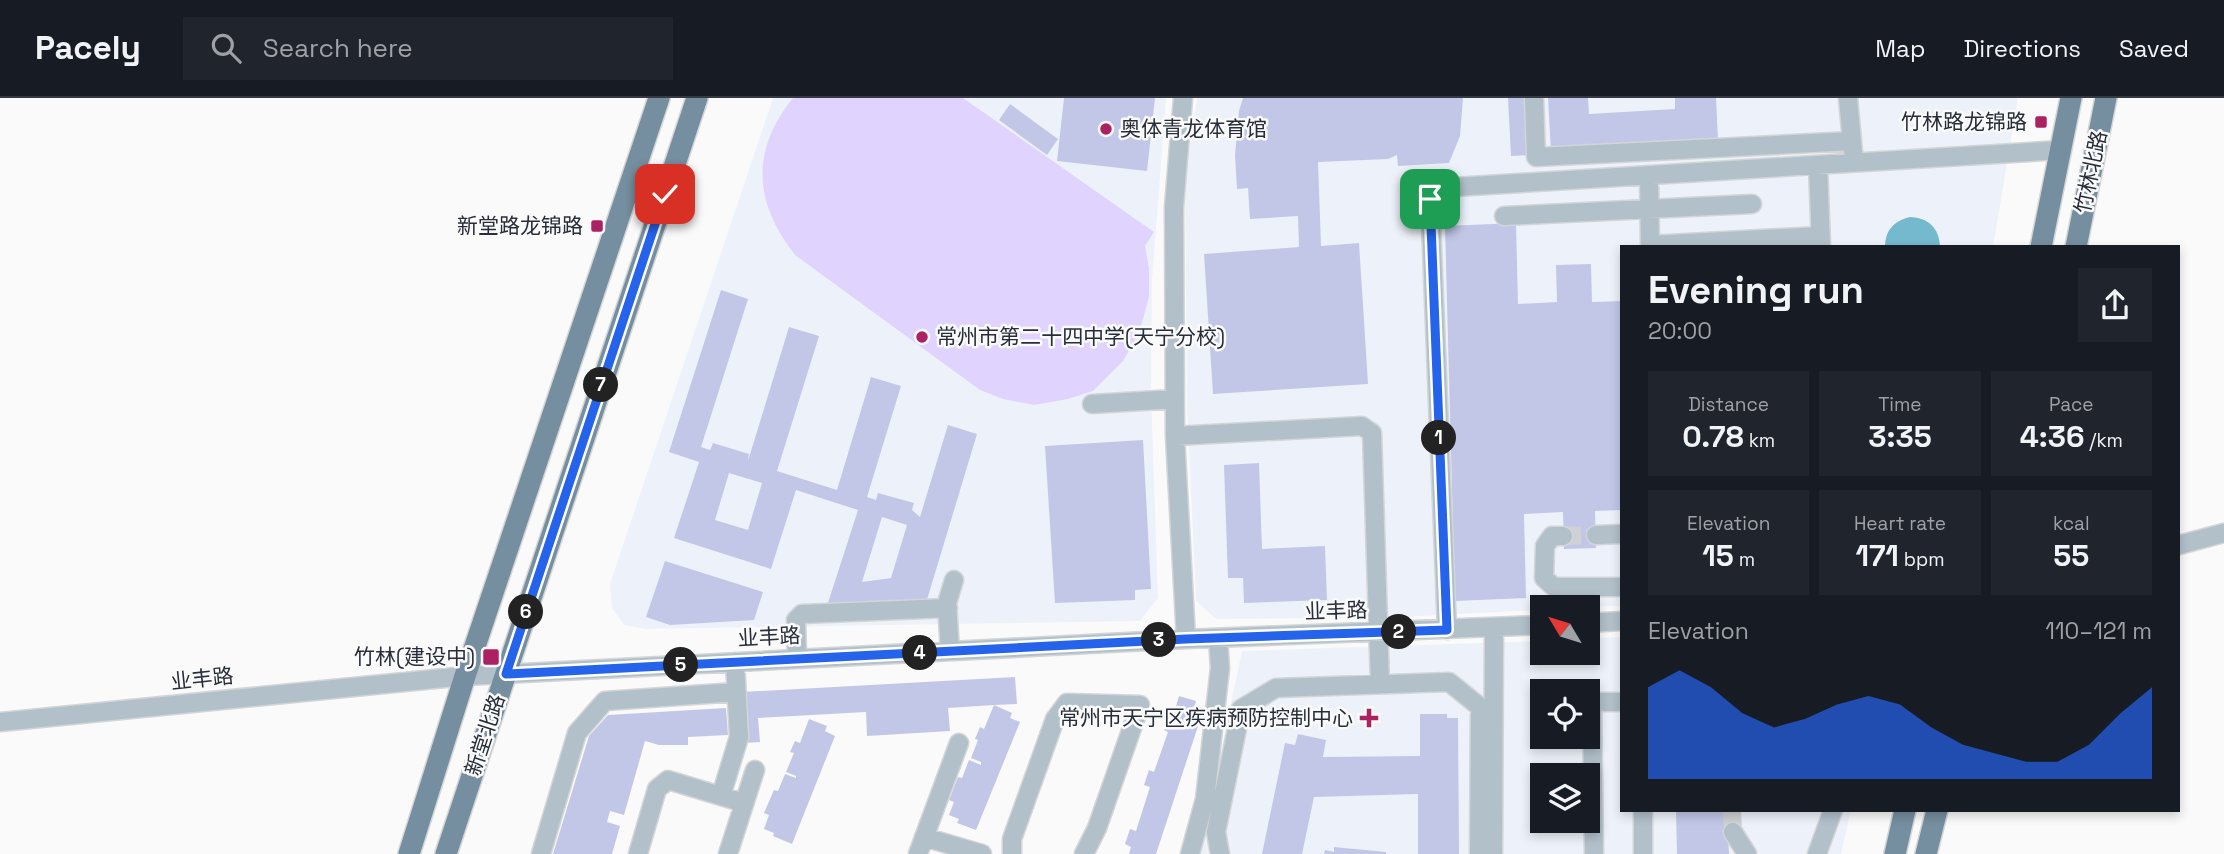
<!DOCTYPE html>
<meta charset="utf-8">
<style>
body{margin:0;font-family:"Space Grotesk","Noto Sans SC",sans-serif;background:#20242c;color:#f1f3f6;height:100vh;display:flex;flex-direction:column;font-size:26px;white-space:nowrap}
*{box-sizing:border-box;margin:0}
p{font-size:23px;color:#9ea1a6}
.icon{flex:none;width:38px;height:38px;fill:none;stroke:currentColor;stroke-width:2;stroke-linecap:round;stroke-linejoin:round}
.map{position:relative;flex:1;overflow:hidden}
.sheet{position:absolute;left:1620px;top:147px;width:560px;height:567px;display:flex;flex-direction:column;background:#171b24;border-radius:0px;box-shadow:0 4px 10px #0003}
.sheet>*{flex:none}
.needle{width:46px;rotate:308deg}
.fabs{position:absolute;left:1530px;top:497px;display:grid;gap:14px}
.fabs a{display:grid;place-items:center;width:70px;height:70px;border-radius:0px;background:#171b24;box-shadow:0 4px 10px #0003;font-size:35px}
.pin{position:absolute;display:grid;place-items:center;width:60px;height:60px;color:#fff;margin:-30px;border-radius:14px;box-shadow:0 4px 10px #0006}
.km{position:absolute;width:35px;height:35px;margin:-18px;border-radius:50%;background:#222;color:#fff;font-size:19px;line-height:35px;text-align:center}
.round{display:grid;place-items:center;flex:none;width:74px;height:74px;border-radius:0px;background:#20242c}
.overview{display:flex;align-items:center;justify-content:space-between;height:119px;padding:0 28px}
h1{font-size:38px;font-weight:600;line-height:52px}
.figures{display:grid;grid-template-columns:repeat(3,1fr);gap:10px;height:119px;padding:7px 28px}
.figures div{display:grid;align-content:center;border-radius:0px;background:#20242c;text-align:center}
.figures b{font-size:30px;font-weight:600}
.figures small{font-size:19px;font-weight:400}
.figures p{font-size:19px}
.chart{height:196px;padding:14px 28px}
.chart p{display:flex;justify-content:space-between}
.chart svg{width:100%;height:126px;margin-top:7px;fill:#2563eb;opacity:.7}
header{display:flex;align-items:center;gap:42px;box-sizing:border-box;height:98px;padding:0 35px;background:#171b24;border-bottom:2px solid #363941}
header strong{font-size:33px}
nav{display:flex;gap:38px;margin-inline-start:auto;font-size:24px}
.search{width:490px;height:63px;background:#20242c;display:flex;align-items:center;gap:18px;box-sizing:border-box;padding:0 24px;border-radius:0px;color:#9ea1a6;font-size:26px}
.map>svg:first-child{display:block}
.built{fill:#edf2fa;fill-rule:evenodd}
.green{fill:#e0d4fe}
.water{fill:#74b9ce}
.building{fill:#c2c7e8;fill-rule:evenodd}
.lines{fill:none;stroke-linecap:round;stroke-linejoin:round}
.minor-tunnel{stroke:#d0d1d4;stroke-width:18;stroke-dasharray:18 9;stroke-linecap:butt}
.minor-casing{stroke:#d4d5d7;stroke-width:21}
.major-casing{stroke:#d4d5d7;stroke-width:24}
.minor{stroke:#b2c0ca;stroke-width:18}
.major{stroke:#758ea0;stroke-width:21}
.route-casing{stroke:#fff;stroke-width:14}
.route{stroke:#2563eb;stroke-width:9}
.poi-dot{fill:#ac2162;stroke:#fafafa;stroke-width:2.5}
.labels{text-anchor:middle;stroke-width:5;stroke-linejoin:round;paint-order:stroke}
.poi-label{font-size:21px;fill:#272e3a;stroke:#fafafa;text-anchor:end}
.street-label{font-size:21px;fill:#272e3a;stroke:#fafafa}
</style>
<header>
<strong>Pacely</strong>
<div class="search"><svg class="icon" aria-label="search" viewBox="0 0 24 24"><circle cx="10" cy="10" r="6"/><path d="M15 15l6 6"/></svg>Search here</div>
<nav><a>Map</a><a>Directions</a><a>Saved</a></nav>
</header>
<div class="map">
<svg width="2224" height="756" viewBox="0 0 2224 756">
<rect width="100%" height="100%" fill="#fafafa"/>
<path class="built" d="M 773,0 L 1166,0 L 1152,183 L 1151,294 L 1158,500 L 1140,523 L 646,531 L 624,527 L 612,510 L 610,486 Z
M 1197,0 L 2018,0 L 1993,149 L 1622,149 L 1622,508 L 1542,509 L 1542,512 L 1399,519 L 1216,521 L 1196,503 L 1187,305 L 1185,81 Z
M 1622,539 L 1622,712 L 1851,712 L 1841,756 L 1199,756 L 1242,553 L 1542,543 L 1542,555 L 1587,555 L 1587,541 ZM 1542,593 L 1587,593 L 1587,639 L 1542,639 ZM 1542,677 L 1587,677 L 1587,723 L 1542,723 Z"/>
<path class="green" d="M 793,0 L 963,0 L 1154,134 L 1145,148 L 1149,170 L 1149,199 L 1139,235 L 1123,263 L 1093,293 L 1068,301 L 1034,307 L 1003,301 L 980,292 L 795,157 C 754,105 750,53 793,0 Z
M 1567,582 L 1567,593 L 1542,593 L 1542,639 L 1569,639 L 1569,646 L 1536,647 L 1534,583 Z"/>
<path class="water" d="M 1910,119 C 1929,120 1939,130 1940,149 L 1885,149 C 1885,132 1894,123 1910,119 Z"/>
<path class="building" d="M 1064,0 L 1155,0 L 1147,73 L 1057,63 Z
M 1243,0 L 1463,0 L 1460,38 L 1449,65 L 1398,68 L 1397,57 L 1388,61 L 1318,64 L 1321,148 L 1359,145 L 1368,286 L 1213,296 L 1204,156 L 1299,149 L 1298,118 L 1250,121 L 1248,90 L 1237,91 L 1235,57 L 1239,13 Z
M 1508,0 L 1527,0 L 1530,57 L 1511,58 Z
M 1548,0 L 1588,0 L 1589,16 L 1675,11 L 1675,0 L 1716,0 L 1718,43 L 1551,53 Z
M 1010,6 L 1058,41 L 1047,57 L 999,22 Z
M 1516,125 L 1518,206 L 1557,204 L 1556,167 L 1591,166 L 1592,204 L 1622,203 L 1622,412 L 1595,413 L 1596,450 L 1564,451 L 1563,414 L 1524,416 L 1526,500 L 1455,503 L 1445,128 Z
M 721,192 L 748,201 L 701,349 L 710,352 L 713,345 L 749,356 L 748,363 L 789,229 L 819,238 L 777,373 L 837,392 L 871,279 L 901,288 L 867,399 L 876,402 L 878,395 L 914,405 L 912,412 L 920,419 L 948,327 L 977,336 L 926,505 L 826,511 L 858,412 L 796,392 L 771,471 L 674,440 L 699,364 L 669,354 ZM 729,375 L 762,385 L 748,432 L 715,422 ZM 882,419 L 907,427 L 891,480 L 862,484 Z
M 1143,342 L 1151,491 L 1135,492 L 1135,502 L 1055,505 L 1045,348 Z
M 1259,365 L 1262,451 L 1325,448 L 1327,502 L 1244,505 L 1243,480 L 1228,480 L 1224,367 Z
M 665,463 L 763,494 L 754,522 L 670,527 L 646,519 Z
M 1015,579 L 1017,606 L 994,607 L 1012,615 L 1010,620 L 1020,624 L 976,732 L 957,725 L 959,721 L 949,717 L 954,704 L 949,702 L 958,679 L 962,680 L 969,662 L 981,667 L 981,664 L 971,660 L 978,642 L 975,641 L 980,629 L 984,631 L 994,607 L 948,610 L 950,633 L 867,638 L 866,614 L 758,620 L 760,644 L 744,645 L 742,594 Z
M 1179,598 L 1196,603 L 1195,607 L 1204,610 L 1156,756 L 1129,756 L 1131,749 L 1125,746 L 1130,731 L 1136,733 L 1150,689 L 1144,687 L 1149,672 L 1154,674 L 1168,634 L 1164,632 L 1168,620 L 1172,622 Z
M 726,610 L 728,637 L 688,639 L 688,647 L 659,647 L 645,643 L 624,717 L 610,713 L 607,724 L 620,728 L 612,756 L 553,756 L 589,638 L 608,617 Z
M 1420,616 L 1447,616 L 1447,620 L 1458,620 L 1459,756 L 1418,756 L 1418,696 L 1314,699 L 1302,756 L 1262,756 L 1285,645 L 1295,647 L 1298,636 L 1326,642 L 1323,659 L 1420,658 Z
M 809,621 L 827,628 L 825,633 L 835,638 L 792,746 L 773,738 L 774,735 L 764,731 L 769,717 L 764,715 L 774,692 L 778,693 L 785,676 L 796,680 L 796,678 L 786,674 L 794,655 L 790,654 L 795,643 L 800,645 Z
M 1676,712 L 1737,712 L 1737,734 L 1728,734 L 1729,756 L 1677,756 Z
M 1334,749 L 1386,754 L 1386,756 L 1324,756 L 1325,752 L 1334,754 Z"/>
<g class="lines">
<path class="minor-tunnel" d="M 1563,438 L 1596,437
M 1732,712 L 1733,734"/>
<g class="minor-casing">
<path id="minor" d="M 1183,0 L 1174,109 L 1175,338 L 1186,541
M 1534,0 L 1536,59 L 1852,43
M 1848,0 L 1853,54
M 1818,67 L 1821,147
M 1649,77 L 1650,149
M 1504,118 L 1752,106
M 1650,147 L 1820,138
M 1092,306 L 1175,301
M 1175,338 L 1362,328 L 1372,335 L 1380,586
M 1596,437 L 1622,436
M 1563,438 L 1552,438 L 1545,448 L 1544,480 L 1554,489 L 1622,489
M 2179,447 L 2224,435
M 1587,525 L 1622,523
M 1447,532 L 1430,101 L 1438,90 L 2061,52
M 950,553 L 947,505 L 954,482
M 797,561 L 796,522 L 802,516 L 948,510
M 0,624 L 465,578 L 1186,541 L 1542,527
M 721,698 L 739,639 L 735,564
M 1643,712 L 1643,756
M 1733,734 L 1747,756
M 924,739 L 982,756
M 541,756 L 577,635 L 605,603 L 737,594
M 638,756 L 657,691 L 668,682 L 744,705
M 728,756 L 755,672
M 918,756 L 959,645
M 1012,756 L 1012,741 L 1055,621 L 1067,605 L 1140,607 L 1097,730 L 1084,756
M 1190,756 L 1205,701 L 1220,570 L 1218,540
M 1220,756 L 1216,734 L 1241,611 L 1276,590 L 1449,584 L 1480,609 L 1479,756
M 1493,756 L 1494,530
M 1594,756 L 1592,604 L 1622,604
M 1817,756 L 1833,712"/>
</g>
<g class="major-casing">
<path id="major" d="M 2041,149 L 2071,0
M 2076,149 L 2106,0
M 409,756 L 465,578 L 659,0
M 446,756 L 697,0
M 1895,756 L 1905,712
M 1926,756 L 1937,712"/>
</g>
<use href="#minor" class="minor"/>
<use href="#major" class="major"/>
</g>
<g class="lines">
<g class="route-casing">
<path id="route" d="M 665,96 L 506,576 L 1186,541 L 1447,532 L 1430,101"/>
</g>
<use href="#route" class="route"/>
</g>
<g class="poi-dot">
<rect x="2034" y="17" width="14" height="14" rx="3.5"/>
<circle cx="1106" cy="31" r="7"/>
<rect x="590" y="121" width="14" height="14" rx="3.5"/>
<circle cx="922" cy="239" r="7"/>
<rect x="482" y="550" width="18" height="18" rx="3.5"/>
<path d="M1365.5 609.5h7v7h7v7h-7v7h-7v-7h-7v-7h7z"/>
</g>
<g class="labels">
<g class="poi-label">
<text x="2027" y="31">竹林路龙锦路</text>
<text x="1120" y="38" text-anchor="start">奥体青龙体育馆</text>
<text x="583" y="135">新堂路龙锦路</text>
<text x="936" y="246" text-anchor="start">常州市第二十四中学(天宁分校)</text>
<text x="475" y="566">竹林(建设中)</text>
<text x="1353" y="627">常州市天宁区疾病预防控制中心</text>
</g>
<g class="street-label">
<text transform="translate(2091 74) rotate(-78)" y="7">竹林北路</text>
<text transform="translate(1336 513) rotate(-2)" y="7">业丰路</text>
<text transform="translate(769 539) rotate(-3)" y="7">业丰路</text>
<text transform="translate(202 581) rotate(-6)" y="7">业丰路</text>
<text transform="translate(485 637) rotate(-72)" y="7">新堂北路</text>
</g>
</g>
</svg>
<div class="fabs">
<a><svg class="needle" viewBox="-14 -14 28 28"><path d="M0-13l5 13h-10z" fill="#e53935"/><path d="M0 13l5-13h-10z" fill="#9ea1a6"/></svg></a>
<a><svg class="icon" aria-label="locate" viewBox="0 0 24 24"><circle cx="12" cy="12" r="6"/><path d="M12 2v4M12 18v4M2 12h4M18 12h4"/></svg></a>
<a><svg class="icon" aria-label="layers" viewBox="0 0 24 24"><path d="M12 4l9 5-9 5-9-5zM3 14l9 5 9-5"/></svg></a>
</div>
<div class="pin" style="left:1430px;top:101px;background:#1e9e55"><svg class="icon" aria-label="arrive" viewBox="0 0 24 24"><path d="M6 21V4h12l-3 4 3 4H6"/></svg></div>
<div class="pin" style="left:665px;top:96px;background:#d93025"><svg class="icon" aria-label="check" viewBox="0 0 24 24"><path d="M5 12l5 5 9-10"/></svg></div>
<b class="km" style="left:1439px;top:340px">1</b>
<b class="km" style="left:1399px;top:534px">2</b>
<b class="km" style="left:1159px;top:542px">3</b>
<b class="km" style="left:920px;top:555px">4</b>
<b class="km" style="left:681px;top:567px">5</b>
<b class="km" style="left:526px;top:514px">6</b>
<b class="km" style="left:601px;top:287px">7</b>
<section class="sheet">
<div class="overview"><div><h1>Evening run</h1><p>20:00</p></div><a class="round"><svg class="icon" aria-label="share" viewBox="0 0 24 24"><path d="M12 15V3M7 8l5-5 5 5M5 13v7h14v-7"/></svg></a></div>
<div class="figures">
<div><p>Distance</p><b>0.78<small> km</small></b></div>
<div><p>Time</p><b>3:35</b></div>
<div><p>Pace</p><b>4:36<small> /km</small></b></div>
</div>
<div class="figures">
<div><p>Elevation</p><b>15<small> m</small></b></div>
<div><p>Heart rate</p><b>171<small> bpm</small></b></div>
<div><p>kcal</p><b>55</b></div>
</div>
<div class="chart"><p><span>Elevation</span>110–121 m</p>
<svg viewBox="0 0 160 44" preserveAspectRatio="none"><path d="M0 44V12L10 6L20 12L30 21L40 26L50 23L60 18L70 15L80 18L90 26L100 32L110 35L120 38L130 38L140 32L150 21L160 12V44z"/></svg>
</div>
</section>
</div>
